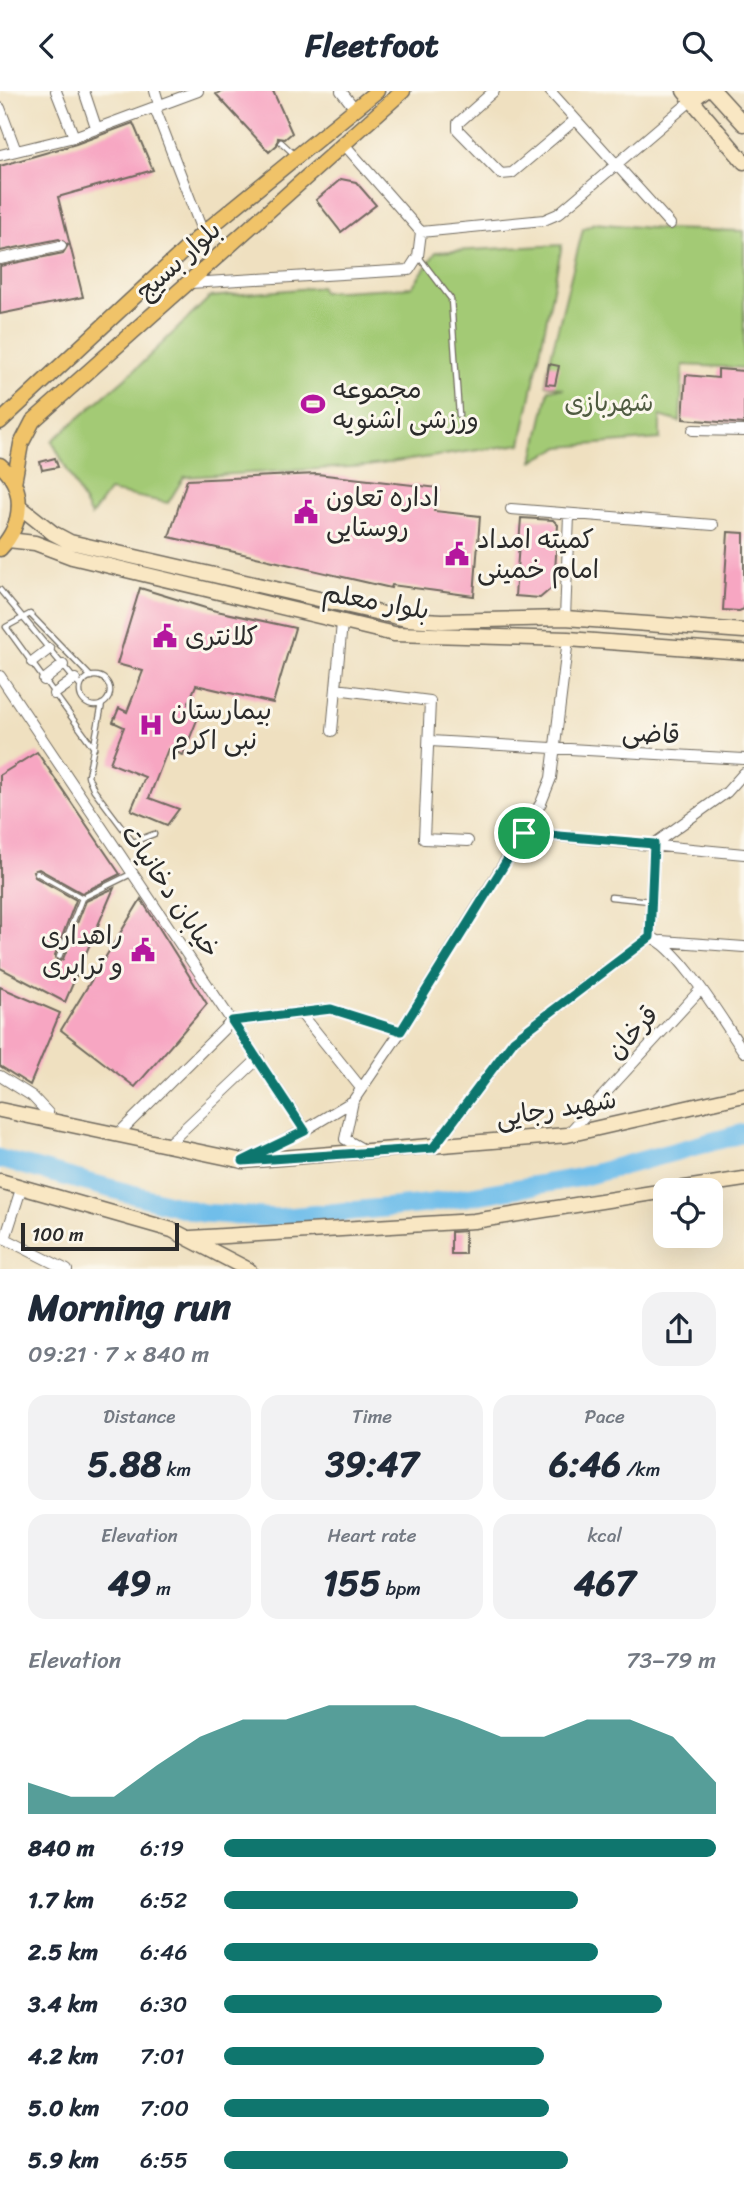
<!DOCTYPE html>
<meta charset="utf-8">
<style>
body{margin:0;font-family:Sriracha,"Playpen Sans Arabic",sans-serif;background:#f2f2f3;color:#1f2937;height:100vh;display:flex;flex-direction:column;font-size:26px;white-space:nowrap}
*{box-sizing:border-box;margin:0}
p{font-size:23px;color:#747a83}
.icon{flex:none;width:38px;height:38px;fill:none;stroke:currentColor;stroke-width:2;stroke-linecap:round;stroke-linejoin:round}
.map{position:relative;height:1178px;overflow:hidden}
.drawer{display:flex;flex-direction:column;background:#fff;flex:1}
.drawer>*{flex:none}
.buttons{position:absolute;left:653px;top:1087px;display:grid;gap:14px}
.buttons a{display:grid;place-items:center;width:70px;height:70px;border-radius:14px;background:#fff;box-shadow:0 7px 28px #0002;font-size:35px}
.scale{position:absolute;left:21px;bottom:18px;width:158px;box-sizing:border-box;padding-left:7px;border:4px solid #2b2b2b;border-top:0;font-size:19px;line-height:24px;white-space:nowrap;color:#2b2b2b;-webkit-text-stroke:5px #fbf7ec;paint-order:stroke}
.pin{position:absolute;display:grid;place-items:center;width:60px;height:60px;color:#fff;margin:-30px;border:4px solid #fff;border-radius:50%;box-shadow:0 2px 7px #0007}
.round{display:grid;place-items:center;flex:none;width:74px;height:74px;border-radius:21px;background:#f2f2f3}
.overview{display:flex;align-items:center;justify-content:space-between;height:119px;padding:0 28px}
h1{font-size:38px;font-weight:700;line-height:52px}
.figures{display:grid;grid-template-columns:repeat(3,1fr);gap:10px;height:119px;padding:7px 28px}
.figures div{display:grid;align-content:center;border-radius:18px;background:#f2f2f3;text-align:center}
.figures b{font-size:35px;font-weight:700}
.figures small{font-size:19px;font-weight:400}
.figures p{font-size:19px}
.chart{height:196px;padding:14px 28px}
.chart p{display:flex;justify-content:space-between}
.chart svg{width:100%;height:126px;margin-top:7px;fill:#0f766e;opacity:.7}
ul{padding:0 28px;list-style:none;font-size:23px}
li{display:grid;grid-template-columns:112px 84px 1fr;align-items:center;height:52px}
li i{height:18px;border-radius:9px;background:#0f766e}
header{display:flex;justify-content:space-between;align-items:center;height:91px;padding:0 28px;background:#fff;font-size:32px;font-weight:700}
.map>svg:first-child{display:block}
.green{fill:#a3ca75;stroke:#677a50;stroke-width:2}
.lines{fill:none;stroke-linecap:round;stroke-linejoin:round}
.river{stroke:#6fbeea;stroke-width:19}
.building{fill:#f7a6c2}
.lane-casing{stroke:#706a5f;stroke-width:7}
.street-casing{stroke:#706a5f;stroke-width:12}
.secondary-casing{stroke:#706a5f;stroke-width:17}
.primary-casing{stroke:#706a5f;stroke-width:17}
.lane{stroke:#fff;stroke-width:4.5}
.street{stroke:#fff;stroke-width:10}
.secondary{stroke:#f9e7c3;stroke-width:14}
.primary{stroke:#f0c369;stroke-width:14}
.route-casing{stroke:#fff;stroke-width:14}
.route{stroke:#0f766e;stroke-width:9}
.labels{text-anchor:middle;stroke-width:6;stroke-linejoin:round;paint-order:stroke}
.street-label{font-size:26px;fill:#2b2b2b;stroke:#fbf7ec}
.poi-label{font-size:26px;fill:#2b2b2b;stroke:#fbf7ec;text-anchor:start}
.park-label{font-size:26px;fill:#4f5b41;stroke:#fbf7ec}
</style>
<header><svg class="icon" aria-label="back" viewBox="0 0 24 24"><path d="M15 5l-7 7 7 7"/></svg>Fleetfoot<svg class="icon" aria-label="search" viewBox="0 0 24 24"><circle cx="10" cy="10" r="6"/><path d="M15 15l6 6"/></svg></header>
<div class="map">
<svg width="744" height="1179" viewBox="0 0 744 1179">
<rect width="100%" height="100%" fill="#fbf7ec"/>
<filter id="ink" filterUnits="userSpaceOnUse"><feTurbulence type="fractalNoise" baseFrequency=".0143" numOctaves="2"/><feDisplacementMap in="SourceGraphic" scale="14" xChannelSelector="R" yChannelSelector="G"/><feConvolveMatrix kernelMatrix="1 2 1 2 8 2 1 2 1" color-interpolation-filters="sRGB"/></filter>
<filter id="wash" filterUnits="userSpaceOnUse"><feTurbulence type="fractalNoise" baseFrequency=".00686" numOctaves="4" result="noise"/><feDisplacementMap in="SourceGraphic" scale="28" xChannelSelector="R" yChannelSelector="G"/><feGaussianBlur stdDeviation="1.57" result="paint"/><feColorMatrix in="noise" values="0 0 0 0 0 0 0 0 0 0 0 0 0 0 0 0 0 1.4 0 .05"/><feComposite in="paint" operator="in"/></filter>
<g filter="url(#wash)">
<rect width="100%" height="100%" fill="#efe0c0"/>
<path class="green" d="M 594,132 L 660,138 L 744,140 L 744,277 L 683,274 L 680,331 L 660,325 L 660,348 L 560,356 L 533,370 L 549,298 L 564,298 L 546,293 L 549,273 L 583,138 Z
M 562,154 L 521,353 L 367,375 L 184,386 L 168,412 L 109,400 L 91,425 L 52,350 L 139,275 L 210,206 L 321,196 L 322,201 L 412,196 L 436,161 Z"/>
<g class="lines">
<path class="river" d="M 0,1068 L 203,1122 L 277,1127 L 425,1113 L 577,1087 L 744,1042"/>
</g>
<g id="blocks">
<path class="building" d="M 223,0 L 273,0 L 292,42 L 285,48 L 278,47 L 277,54 L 269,61 L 216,3 Z
M 133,32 L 153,79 L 58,106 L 83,206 L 0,223 L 0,175 L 63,162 L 68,154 L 59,148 L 0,160 L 0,75 L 76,53 Z
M 341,88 L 356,91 L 376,114 L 341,141 L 316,109 Z
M 549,273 L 559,275 L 555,294 L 546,293 Z
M 718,278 L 744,280 L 744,333 L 683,328 L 686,284 L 718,287 Z
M 55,367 L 58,376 L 42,379 L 40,371 Z
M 317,383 L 439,397 L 434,420 L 480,425 L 474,505 L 392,494 L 391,497 L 169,446 L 187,389 Z
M 521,427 L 553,429 L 558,434 L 554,495 L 540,507 L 515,505 Z
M 728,441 L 744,442 L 744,518 L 739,520 L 723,519 Z
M 140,497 L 212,519 L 295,537 L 273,612 L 196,594 L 188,613 L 201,619 L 183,664 L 168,658 L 149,707 L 179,718 L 167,734 L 131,719 L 145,686 L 110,672 L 124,636 L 113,631 L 119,617 L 127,621 L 143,580 L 117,573 Z
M 37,661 L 120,783 L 82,802 L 39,778 L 33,780 L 35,786 L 76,809 L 55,864 L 58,871 L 63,868 L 86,810 L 114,797 L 65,911 L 0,877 L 0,684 Z
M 141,808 L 207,913 L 135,996 L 61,939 Z
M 0,896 L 60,922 L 30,994 L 0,975 Z
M 465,1140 L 465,1163 L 451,1163 L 451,1141 Z"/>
</g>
</g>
<g filter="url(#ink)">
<use href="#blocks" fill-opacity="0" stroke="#706a5f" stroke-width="2"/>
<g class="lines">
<g class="lane-casing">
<path id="lane" d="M 281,51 L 295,64
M 419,166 L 451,208 L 459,324
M 0,499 L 80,595
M80 600a15 15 0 1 1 30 0a15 15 0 1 1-30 0Z
M 91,586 L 30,523 L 6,536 L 94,657
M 102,613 L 88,685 L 94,699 L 133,751 L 154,743
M 37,782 L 82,807 L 133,782
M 611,806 L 650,810
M 59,866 L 82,807"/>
</g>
<g class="street-casing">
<path id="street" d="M 56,0 L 74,46
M 84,0 L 96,36
M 155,0 L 159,14 L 156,20 L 203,142
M 341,0 L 356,19
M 494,0 L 458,32 L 458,39 L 501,83 L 512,82 L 575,29
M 550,0 L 670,133
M 0,17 L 16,60
M 343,52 L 421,141 L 544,129 L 558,123 L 692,9
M 0,64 L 74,46 L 198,0
M 0,168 L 61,155
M 190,192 L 409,179 L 418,165 L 421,141
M 693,339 L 744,340
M 511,418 L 713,434
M 565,527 L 569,424
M 32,571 L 49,558
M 0,585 L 305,1039
M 44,589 L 63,574
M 336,598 L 430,610 L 424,748 L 468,750
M 54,603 L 75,588
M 332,640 L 342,532
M 430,650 L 744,668
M 524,742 L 744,763
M 650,846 L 654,753 L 727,701 L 744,682
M 650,846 C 678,854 726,935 744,961
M 662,850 L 744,856
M 300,921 L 361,997
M 0,985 L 32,1005 L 48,1022 L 45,1030
M 353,1010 L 401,940 L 541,712 L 551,687 L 568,548
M 567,1044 L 701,898
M 116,1045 L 232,930 L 331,918 L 401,940
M 166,1055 L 259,967
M 434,1056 L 514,949 L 650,846
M 250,1067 L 305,1039 L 353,1010 L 345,1048 L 366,1060
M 0,1145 L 67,1179
M 5,1148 L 22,1095"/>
</g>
<g class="secondary-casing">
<path id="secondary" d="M 684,0 L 744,71
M 714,0 L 744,33
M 692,9 L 704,0
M 19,415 L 53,442 L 70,451 L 406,528 L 442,530 L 565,527 L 744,540
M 8,449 L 35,452 L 72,466 L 394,543 L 568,548 L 744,561
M 0,1019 L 243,1070 L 567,1044 L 744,1004
M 0,1090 L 172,1139 L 249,1179
M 672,1099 L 744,1088
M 191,1147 L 474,1130 L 665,1100"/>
</g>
<g class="primary-casing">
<path id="primary" d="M 0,331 L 203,142 L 377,0
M 0,374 C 27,397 23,434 0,458
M 14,392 L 21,353 L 33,330 L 403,0"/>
</g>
<use href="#lane" class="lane"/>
<use href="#street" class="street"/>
<use href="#secondary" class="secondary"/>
<use href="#primary" class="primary"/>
</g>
</g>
<g class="lines" filter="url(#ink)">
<g class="route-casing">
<path id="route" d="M 524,742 L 654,753 L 650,846 L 514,949 L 433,1057 L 243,1070 L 305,1040 L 232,930 L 331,918 L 401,940 Z"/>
</g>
<use href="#route" class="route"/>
</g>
<defs>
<g id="stadium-bare" transform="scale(1.89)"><path d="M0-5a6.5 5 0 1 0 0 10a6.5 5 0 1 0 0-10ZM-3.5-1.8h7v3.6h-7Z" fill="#b5179e" stroke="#fbf7ec" stroke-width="2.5" paint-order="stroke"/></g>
<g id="civic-bare" transform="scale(1.89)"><path d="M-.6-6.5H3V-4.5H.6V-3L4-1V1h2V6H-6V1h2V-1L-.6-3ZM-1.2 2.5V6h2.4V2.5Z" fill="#b5179e" stroke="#fbf7ec" stroke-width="2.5" paint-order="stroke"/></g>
<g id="hospital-bare" transform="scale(1.89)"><path d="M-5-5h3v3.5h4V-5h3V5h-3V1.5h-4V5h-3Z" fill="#b5179e" stroke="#fbf7ec" stroke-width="2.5" paint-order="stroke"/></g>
</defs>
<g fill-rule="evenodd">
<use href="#stadium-bare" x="313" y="313"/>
<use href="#civic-bare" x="306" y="421"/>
<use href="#civic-bare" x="457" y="463"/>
<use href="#civic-bare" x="165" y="545"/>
<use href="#hospital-bare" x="151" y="634"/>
<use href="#civic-bare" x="143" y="859"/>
</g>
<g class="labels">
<g class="street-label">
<text transform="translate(178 169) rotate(-42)" y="9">بلوار بسیج</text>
<text transform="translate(376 510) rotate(10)" y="9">بلوار معلم</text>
<text transform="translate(651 642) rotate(3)" y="9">قاضی</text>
<text transform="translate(171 800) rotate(56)" y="9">خیابان دخانیات</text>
<text transform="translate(632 941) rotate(-47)" y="9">قرخان</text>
<text transform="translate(556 1017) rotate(-9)" y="9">شهید رجایی</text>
</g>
<g class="poi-label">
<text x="333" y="307">مجموعه<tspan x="333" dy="30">ورزشی اشنویه</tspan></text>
<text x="326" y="415">اداره تعاون<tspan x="326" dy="30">روستایی</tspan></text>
<text x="477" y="457">کمیته امداد<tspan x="477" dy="30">امام خمینی</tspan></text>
<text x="185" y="554">کلانتری</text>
<text x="171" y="628">بیمارستان<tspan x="171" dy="30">نبی اکرم</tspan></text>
<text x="123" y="853" text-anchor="end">راهداری<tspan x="123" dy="30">و ترابری</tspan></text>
</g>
<g class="park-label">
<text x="609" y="320">شهربازی</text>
</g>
</g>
</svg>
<div class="buttons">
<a><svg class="icon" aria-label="locate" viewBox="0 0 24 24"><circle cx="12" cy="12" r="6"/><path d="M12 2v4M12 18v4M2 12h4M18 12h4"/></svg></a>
</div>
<div class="scale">100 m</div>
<div class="pin" style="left:524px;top:742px;background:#1e9e55"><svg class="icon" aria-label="arrive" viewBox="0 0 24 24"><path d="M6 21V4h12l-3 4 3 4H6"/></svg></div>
</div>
<section class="drawer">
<div class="overview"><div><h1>Morning run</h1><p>09:21 · 7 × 840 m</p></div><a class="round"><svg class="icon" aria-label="share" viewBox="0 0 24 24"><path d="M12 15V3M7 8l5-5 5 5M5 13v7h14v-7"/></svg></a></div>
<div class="figures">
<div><p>Distance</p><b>5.88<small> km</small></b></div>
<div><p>Time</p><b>39:47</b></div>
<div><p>Pace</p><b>6:46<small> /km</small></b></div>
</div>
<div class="figures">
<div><p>Elevation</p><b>49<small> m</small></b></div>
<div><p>Heart rate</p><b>155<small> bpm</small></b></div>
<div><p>kcal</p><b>467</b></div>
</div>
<div class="chart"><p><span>Elevation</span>73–79 m</p>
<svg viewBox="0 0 160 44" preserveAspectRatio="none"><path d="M0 44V33L10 38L20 38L30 27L40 17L50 11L60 11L70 6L80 6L90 6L100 11L110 17L120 17L130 11L140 11L150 17L160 33V44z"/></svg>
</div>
<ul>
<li><b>840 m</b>6:19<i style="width:100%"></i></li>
<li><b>1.7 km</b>6:52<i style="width:72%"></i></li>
<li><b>2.5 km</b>6:46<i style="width:76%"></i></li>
<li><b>3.4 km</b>6:30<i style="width:89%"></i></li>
<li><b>4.2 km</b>7:01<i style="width:65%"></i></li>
<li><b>5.0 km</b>7:00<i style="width:66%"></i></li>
<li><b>5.9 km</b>6:55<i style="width:70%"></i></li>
</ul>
</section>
